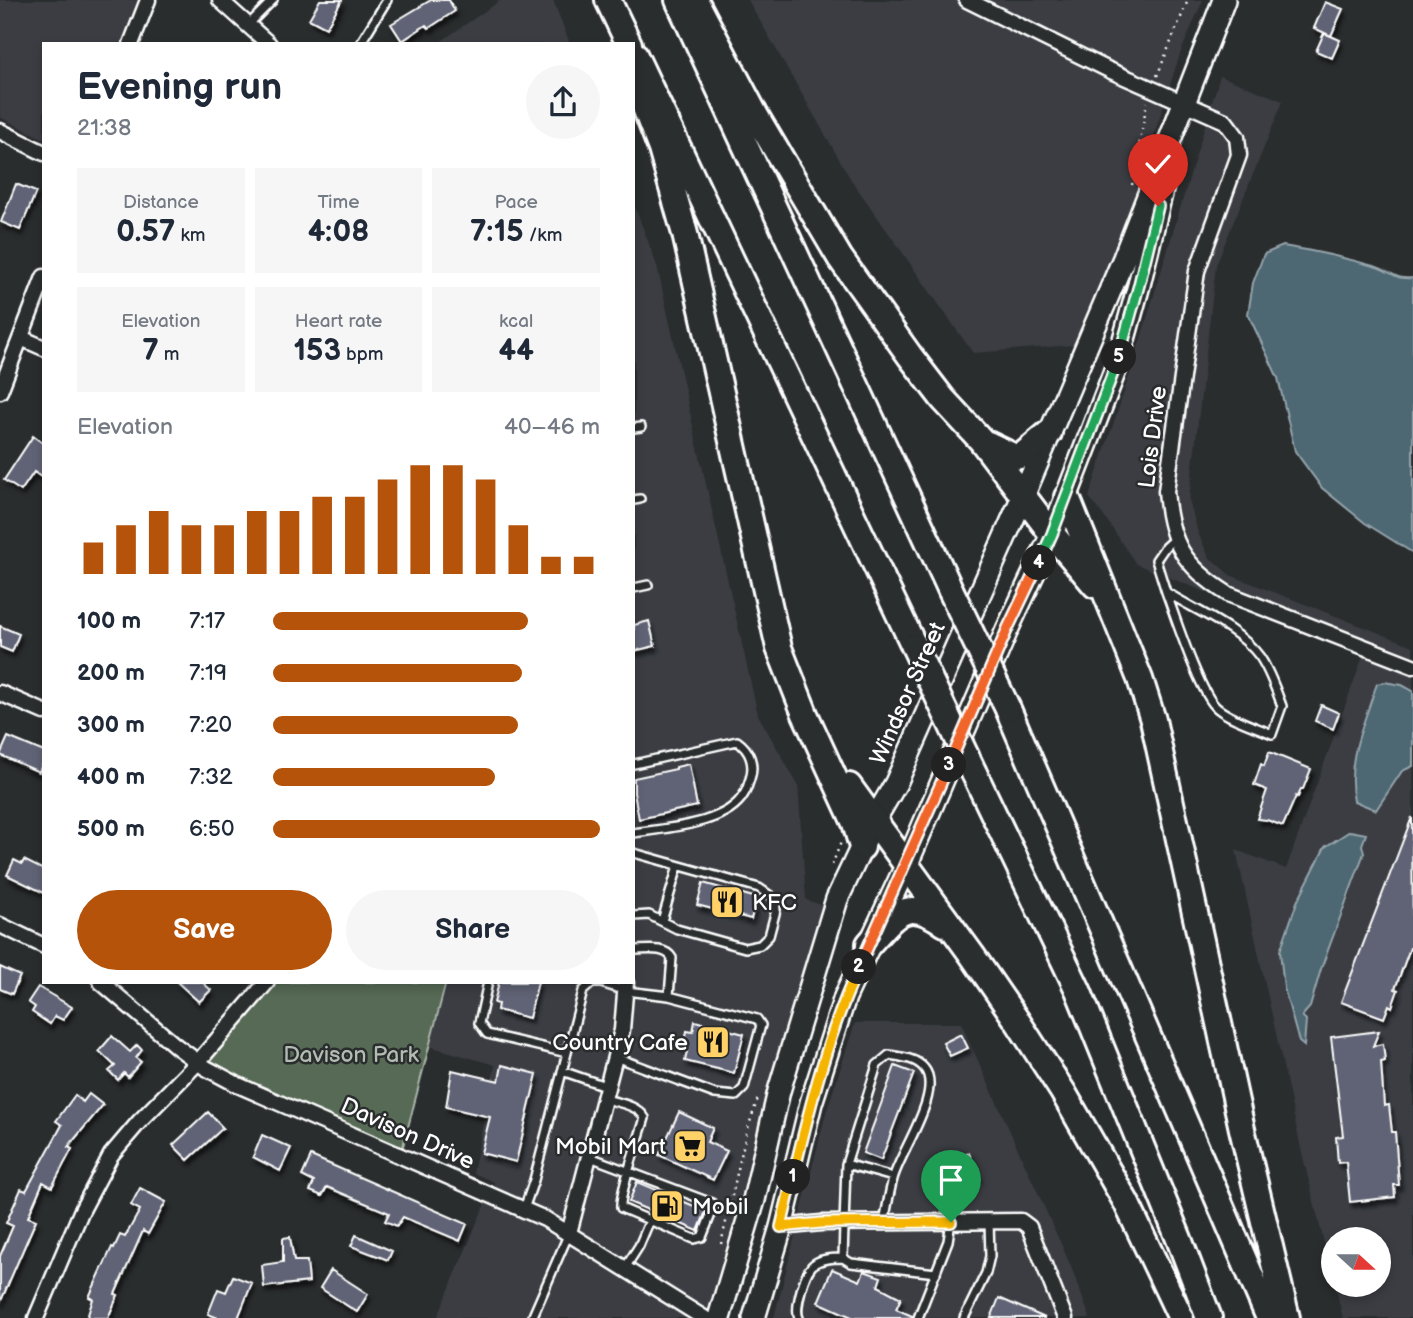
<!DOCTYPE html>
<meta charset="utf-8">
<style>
body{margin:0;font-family:"Balsamiq Sans",sans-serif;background:#f6f6f7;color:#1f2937;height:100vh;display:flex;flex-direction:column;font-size:26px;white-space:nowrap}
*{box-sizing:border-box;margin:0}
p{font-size:23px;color:#747a83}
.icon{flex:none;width:38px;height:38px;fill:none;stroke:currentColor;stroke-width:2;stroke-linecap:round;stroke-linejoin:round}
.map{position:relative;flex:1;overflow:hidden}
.panel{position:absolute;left:42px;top:42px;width:593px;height:942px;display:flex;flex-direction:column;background:#fff;border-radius:0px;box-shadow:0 4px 10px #0003}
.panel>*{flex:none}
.needle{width:46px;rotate:111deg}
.controls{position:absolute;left:1321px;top:1227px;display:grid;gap:14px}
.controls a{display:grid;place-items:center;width:70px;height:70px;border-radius:50%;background:#fff;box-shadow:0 4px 10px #0003;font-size:35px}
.pin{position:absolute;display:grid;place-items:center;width:60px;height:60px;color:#fff;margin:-72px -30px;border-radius:50% 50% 50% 0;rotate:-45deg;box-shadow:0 0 7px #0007}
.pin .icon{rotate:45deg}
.km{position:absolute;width:35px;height:35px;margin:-18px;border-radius:50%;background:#222;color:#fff;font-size:19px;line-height:35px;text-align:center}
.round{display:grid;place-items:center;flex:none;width:74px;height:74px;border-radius:37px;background:#f6f6f7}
.summary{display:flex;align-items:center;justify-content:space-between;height:119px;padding:0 35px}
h1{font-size:38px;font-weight:700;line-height:52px}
.stats{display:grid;grid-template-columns:repeat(3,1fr);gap:10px;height:119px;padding:7px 35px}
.stats div{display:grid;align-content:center;border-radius:0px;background:#f6f6f7;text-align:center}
.stats b{font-size:30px;font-weight:700}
.stats small{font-size:19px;font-weight:400}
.stats p{font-size:19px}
.chart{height:196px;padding:14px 35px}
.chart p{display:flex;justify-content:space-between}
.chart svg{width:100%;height:126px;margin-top:7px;stroke:#b45309;stroke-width:6}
.action{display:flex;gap:14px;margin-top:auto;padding:14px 35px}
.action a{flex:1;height:80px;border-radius:42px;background:#b45309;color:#fff;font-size:28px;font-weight:700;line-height:80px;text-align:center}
.action a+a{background:#f6f6f7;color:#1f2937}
ul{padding:0 35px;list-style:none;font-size:23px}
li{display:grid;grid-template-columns:112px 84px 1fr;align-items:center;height:52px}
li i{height:18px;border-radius:9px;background:#b45309}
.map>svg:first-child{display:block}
.built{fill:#3a3d43}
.green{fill:#566a54;stroke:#aab4aa;stroke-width:2}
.water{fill:#4e6773;stroke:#95a4ab;stroke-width:2}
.building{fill:#616375;stroke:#fff;stroke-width:2;filter:url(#shadow)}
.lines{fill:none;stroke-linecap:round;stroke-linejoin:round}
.lane-casing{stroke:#fff;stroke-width:12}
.street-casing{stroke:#fff;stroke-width:19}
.primary-casing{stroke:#fff;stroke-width:26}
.highway-casing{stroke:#fff;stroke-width:30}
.path{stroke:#fff;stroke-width:2.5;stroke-dasharray:2 5;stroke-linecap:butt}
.lane{stroke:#2a2d2e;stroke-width:7}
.street{stroke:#2a2d2e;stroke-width:14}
.primary{stroke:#2a2d2e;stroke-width:21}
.highway{stroke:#2a2d2e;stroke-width:24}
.highway-bridge-casing{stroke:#fff;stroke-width:30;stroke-linecap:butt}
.highway-bridge{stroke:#2a2d2e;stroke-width:24}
.split-1-casing{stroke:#fff;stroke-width:14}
.split-2-casing{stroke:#fff;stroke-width:14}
.split-3-casing{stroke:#fff;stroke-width:14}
.split-4-casing{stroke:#fff;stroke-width:14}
.split-5-casing{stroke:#fff;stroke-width:14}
.split-6-casing{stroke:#fff;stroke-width:14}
.split-1{stroke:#f5b400;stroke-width:9}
.split-2{stroke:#f5b400;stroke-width:9}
.split-3{stroke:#f0652b;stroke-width:9}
.split-4{stroke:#f0652b;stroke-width:9}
.split-5{stroke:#22a559;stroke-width:9}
.split-6{stroke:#22a559;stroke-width:9}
.labels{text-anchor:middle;stroke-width:5;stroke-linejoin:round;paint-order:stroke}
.street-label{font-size:23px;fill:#fff;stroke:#2a2d2e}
.poi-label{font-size:23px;fill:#fff;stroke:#2a2d2e;text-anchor:start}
.park-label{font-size:23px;fill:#b3bcb2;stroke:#2a2d2e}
</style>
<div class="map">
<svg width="1413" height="1318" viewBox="0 0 1413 1318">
<defs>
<filter id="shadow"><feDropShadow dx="2.5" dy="5" stdDeviation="2" flood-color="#0009"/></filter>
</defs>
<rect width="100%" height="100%" fill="#2a2d2e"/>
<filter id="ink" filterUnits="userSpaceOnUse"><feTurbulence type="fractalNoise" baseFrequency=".0143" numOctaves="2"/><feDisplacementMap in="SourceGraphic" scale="14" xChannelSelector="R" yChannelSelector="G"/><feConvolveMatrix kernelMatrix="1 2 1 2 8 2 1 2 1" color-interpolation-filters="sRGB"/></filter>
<g filter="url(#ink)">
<path class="built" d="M 0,0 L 137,0 L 121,44 L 44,44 L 44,139 L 0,117 Z
M 501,0 L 553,0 L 570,44 L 437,44 Z
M 748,0 L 1203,0 L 1180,54 L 1119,243 L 1074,345 L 973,353 L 850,178 Z
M 1220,76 L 1283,101 L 1216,265 L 1189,500 L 1198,533 L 1209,557 L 1230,575 L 1413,646 L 1413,1318 L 1343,1318 L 1335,1285 L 1379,1284 L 1379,1239 L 1334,1239 L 1333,1279 L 1302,1153 L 1236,850 L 1286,869 L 1363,656 L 1136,564 L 1108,522 L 1089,497 L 1132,368 Z
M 634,204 L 657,266 L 758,715 L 798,785 L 806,900 L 830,908 L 804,976 L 756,1132 L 737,1213 L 708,1318 L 437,1318 L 494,1182 L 473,1173 L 495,1065 L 429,1046 L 446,982 L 634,982 Z
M 855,1023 L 961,1023 L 1070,1264 L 1090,1318 L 774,1318 L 826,1113 Z"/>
<path class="green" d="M 267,982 L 446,982 L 401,1154 L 198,1062 Z"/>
<path class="water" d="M 1283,246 C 1315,251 1346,258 1377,267 C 1392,272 1395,280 1413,278 L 1413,553 L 1365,523 L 1322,488 L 1295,451 L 1278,378 L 1248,314 L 1253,283 L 1264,254 Z
M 1384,682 L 1402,685 L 1413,691 L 1413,766 L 1402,771 L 1376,810 L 1354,801 C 1346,762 1362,729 1374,692 L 1377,684 Z
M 1350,831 L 1366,834 L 1362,845 L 1364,853 L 1321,969 L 1310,1007 L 1302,1016 L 1306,1020 L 1304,1046 L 1299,1042 L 1284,988 L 1280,951 L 1297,902 L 1325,847 Z"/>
<path class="building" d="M 320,0 L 342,0 L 326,28 L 309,19 Z
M 431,0 L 449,0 L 455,11 L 429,28 L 426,25 L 402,41 L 391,24 Z
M 1325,2 L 1343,9 L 1331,36 L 1314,28 Z
M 1324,33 L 1340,40 L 1332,58 L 1316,51 Z
M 16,184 L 36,192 L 20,230 L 1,222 Z
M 33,436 L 44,444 L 44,479 L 34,472 L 21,491 L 4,480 Z
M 649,621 L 655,646 L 634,651 L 634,625 Z
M 0,626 L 19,634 L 12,652 L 0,647 Z
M 1321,705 L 1339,713 L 1333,729 L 1315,721 Z
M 8,737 L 44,752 L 44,761 L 39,772 L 0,755 Z
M 1269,752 L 1311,769 L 1303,789 L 1301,789 L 1298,797 L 1296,796 L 1283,826 L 1267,820 L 1257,819 L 1267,790 L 1254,785 L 1261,764 L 1264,766 Z
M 689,764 L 697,806 L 639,819 L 634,793 L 634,778 L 676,769 L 676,767 Z
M 1412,817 L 1413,948 L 1410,948 L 1395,989 L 1398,990 L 1392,1007 L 1389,1005 L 1384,1018 L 1341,1002 Z
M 14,860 L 22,864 L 24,860 L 44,870 L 44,893 L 7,875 Z
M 703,883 L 757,898 L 751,919 L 697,905 Z
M 0,967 L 20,976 L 12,994 L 0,989 Z
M 177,982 L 202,982 L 211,990 L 199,1002 Z
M 499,982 L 538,982 L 529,1018 L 497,1010 L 498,1004 L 494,1003 Z
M 38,987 L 72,1007 L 63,1020 L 55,1016 L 50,1024 L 32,1012 L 35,1007 L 28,1002 Z
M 695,1021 L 744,1034 L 734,1073 L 685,1061 L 687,1051 L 683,1050 L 687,1031 L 693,1032 Z
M 1379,1031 L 1373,1046 L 1383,1044 L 1385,1061 L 1381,1062 L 1384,1106 L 1389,1105 L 1392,1132 L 1395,1132 L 1399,1185 L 1394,1185 L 1395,1197 L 1350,1202 L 1346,1162 L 1338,1163 L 1336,1137 L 1343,1136 L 1331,1037 Z
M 961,1034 L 968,1048 L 950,1056 L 943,1043 Z
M 112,1036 L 130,1052 L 137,1045 L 142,1050 L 136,1058 L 141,1062 L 128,1077 L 124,1073 L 118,1080 L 109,1071 L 115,1066 L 99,1051 Z
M 502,1065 L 537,1074 L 516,1162 L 481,1153 L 490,1117 L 446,1107 L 452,1070 L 499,1081 Z
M 895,1066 L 914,1073 L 881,1160 L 863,1153 Z
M 89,1094 L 103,1105 L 68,1147 L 72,1149 L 52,1187 L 43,1182 L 28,1217 L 36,1220 L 0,1303 L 0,1256 L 13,1226 L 6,1223 L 21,1189 L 26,1191 L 62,1125 L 56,1121 L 75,1095 L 83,1102 Z
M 208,1112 L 223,1128 L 188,1160 L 173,1145 Z
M 679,1112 L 713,1128 L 707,1142 L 727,1151 L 713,1180 L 659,1155 Z
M 262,1135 L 291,1148 L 280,1171 L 253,1157 Z
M 969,1153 L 978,1177 L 945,1189 L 938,1168 L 960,1160 L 959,1157 Z
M 311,1156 L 467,1224 L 460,1241 L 403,1217 L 397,1226 L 385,1221 L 389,1213 L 327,1187 L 322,1196 L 310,1191 L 314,1182 L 302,1176 Z
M 637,1182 L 706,1211 L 698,1231 L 629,1202 Z
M 140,1188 L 166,1202 L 148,1234 L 143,1231 L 115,1294 L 118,1295 L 108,1318 L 87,1318 L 93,1299 L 89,1297 L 112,1247 L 114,1248 L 120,1235 L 125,1237 L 140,1210 L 131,1205 Z
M 356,1235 L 392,1251 L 388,1260 L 351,1246 Z
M 290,1237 L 294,1261 L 307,1261 L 309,1282 L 264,1287 L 262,1265 L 283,1262 L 283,1238 Z
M 832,1269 L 860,1281 L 864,1271 L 881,1277 L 878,1286 L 901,1298 L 896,1309 L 912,1316 L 912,1318 L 854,1318 L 818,1302 Z
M 331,1270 L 368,1294 L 357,1312 L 320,1288 Z
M 233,1276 L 252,1283 L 238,1318 L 218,1318 L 208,1314 L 218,1289 L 226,1292 Z
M 999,1298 L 1045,1318 L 991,1318 Z"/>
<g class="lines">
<g class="lane-casing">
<path id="lane" d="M 248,25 L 273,0
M 360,44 L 387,0
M 634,428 L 641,427
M 634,500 L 640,499
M 634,588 L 648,585
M 1166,592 C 1175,616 1200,694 1217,708 C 1232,720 1254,726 1272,734 L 1282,706 C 1276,690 1270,672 1260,657 C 1238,627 1196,611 1166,592 L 1156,560 L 1165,547 L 1175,538
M 634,764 L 737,741 C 750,750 755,764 750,779 C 748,784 747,790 744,794 C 727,825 665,828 634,833
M 634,853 L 759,888 L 775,899 L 776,910 L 769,936 L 760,945 L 745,948 L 677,929 L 649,915 L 634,916
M 662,921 L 678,866
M 634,950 C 646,950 665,946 672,958 L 669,996
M 488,982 L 479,1023 L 487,1034 L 567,1053
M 562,1071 L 608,1087
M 590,1157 L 712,1203 L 714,1207 L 702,1237 L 694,1239 L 621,1208 C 619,1194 640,1135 645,1118 C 638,1105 619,1103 606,1099
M 846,1164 L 893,1177
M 524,1209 L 534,1180 L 583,991 L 592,983 L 601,983 L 626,991 L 669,996 L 757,1019 L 761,1025 L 744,1088 L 736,1096 L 715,1094 L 615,1057
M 843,1258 L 846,1164 L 877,1065 L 889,1055 C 901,1057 916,1058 924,1068 C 944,1091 900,1152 893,1179 C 889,1193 887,1208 884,1222
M 625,1268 L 639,1246 L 650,1220
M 532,1318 L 569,1233
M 799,1318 C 794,1308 805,1270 814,1264 C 822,1258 834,1258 843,1258 L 851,1263 L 936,1273
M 918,1318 L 948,1241 L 951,1222
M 964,1318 L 986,1273 L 990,1256 L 989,1222"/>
</g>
<g class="street-casing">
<path id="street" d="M 220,0 L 269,44
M 967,0 L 1109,70 L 1225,121 L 1237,137 L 1239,155 L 1197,271 L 1166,491 C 1170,542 1183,566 1228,594 L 1413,666
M 131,44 L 148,0
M 0,131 L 44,153
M 21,338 L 44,348
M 0,391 L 44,277
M 0,693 L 44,712
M 0,925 L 44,946
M 101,982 L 176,1046 L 206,1068 L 238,1085 L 545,1219 L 704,1318
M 781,1227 L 821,1223 L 1021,1221 L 1029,1227 L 1065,1318
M 569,1233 L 622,1030 L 626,982
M 36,1318 L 81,1212 L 111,1155 L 139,1122 L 198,1062 L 267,982"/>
</g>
<g class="primary-casing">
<path id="primary" d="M 719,1318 L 754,1200 L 779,1091 L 837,899 L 875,819 L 896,783 L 1024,494 L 1124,258 L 1224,0
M 754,1318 L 781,1227 L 811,1103 L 845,997 L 906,866 L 1007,630 L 1052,534 L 1116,368 L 1139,285 L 1163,186"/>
</g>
<g class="highway-casing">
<path id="highway" d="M 608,0 L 629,44
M 678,0 L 951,591
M 695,0 L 756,116 L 840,258 L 910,356 L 943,399 L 981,440 L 1052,534 L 1095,585
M 634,54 L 914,646
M 634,79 L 661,149 L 685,234 L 779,648 L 805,714 L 855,823 L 862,847
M 988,444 L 1015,457 L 1023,455 L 1049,433
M 1067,497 L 1140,679 L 1153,720 L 1242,1129 L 1287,1318
M 1008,709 L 1269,1318
M 974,773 L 1078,990 L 1179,1239 L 1209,1318
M 849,786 L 972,955 L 1018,1022 L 1063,1092 L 1126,1202 L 1181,1318
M 869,944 C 896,914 906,896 945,924"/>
</g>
<path class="path" d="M 1157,76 L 1188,0
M 1132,185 L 1147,102
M 832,865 L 841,842
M 721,1244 L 746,1134 L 758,1098"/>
<use href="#lane" class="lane"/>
<use href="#street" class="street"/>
<use href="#primary" class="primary"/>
<use href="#highway" class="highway"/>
<g class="highway-bridge-casing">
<path id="highway-bridge" d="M 951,591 L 1008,709
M 914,646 L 974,773"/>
</g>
<use href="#highway-bridge" class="highway-bridge"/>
</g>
</g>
<g class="lines" filter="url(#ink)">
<g class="split-1-casing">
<path id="split-1" d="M 793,1177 L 781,1227 L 821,1223 L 951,1222"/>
</g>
<g class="split-2-casing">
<path id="split-2" d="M 793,1177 C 810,1106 828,1033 859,967"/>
</g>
<g class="split-3-casing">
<path id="split-3" d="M 859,967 L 949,765"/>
</g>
<g class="split-4-casing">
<path id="split-4" d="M 949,765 L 1007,630 L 1039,563"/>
</g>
<g class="split-5-casing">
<path id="split-5" d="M 1039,563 L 1052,534 L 1119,357"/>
</g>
<g class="split-6-casing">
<path id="split-6" d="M 1119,357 L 1139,285 L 1158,206"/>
</g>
<use href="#split-1" class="split-1"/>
<use href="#split-2" class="split-2"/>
<use href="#split-3" class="split-3"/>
<use href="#split-4" class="split-4"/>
<use href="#split-5" class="split-5"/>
<use href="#split-6" class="split-6"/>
</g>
<defs>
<g id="restaurant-square" transform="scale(1.75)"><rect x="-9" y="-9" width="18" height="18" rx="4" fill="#ffd166" stroke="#2a2d2e"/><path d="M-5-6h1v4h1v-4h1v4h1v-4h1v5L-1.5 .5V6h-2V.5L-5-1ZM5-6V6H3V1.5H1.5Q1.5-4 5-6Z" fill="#111"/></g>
<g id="supermarket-square" transform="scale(1.75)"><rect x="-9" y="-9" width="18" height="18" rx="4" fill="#ffd166" stroke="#2a2d2e"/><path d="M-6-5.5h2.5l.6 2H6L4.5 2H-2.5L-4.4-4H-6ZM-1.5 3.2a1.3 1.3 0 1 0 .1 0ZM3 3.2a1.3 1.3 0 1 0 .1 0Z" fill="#111"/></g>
<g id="fuel-square" transform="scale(1.75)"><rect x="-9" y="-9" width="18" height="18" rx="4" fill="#ffd166" stroke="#2a2d2e"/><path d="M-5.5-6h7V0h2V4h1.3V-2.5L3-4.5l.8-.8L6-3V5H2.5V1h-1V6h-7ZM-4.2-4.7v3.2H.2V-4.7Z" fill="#111"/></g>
</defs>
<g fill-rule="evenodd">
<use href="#restaurant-square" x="727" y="902"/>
<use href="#restaurant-square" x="713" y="1042"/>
<use href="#supermarket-square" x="690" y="1146"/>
<use href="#fuel-square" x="667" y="1206"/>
</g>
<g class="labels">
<g class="street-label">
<text transform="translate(1152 437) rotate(-83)" y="8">Lois Drive</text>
<text transform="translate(907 693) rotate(-66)" y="8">Windsor Street</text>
<text transform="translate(408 1133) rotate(24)" y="8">Davison Drive</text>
</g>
<g class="poi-label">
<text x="752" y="910">KFC</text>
<text x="688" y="1050" text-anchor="end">Country Cafe</text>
<text x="666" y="1154" text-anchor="end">Mobil Mart</text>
<text x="692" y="1214">Mobil</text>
</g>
<g class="park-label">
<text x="351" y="1062">Davison Park</text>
</g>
</g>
</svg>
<div class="controls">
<a><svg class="needle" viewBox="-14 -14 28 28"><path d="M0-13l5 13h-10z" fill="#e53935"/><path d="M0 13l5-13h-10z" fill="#747a83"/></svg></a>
</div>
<div class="pin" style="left:951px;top:1222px;background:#1e9e55"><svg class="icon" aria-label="arrive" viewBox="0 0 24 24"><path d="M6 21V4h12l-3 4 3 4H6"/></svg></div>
<div class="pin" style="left:1158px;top:206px;background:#d93025"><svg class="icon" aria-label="check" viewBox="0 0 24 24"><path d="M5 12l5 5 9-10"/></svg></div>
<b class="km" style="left:793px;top:1177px">1</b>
<b class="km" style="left:859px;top:967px">2</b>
<b class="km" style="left:949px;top:765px">3</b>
<b class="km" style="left:1039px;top:563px">4</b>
<b class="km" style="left:1119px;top:357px">5</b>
<section class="panel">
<div class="summary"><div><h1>Evening run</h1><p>21:38</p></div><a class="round"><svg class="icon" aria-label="share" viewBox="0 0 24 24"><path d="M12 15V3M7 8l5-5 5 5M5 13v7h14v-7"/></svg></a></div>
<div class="stats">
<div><p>Distance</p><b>0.57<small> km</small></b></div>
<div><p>Time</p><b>4:08</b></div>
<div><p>Pace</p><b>7:15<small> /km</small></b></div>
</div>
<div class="stats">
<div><p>Elevation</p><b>7<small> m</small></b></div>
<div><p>Heart rate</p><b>153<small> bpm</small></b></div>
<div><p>kcal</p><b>44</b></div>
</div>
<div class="chart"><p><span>Elevation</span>40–46 m</p>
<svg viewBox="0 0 160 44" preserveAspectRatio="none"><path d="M5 44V33M15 44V27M25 44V22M35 44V27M45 44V27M55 44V22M65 44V22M75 44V17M85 44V17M95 44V11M105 44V6M115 44V6M125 44V11M135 44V27M145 44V38M155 44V38"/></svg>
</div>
<ul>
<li><b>100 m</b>7:17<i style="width:78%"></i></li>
<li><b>200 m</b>7:19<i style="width:76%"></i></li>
<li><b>300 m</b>7:20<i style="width:75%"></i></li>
<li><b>400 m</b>7:32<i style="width:68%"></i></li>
<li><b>500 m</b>6:50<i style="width:100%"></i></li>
</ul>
<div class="action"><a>Save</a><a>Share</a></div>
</section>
</div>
